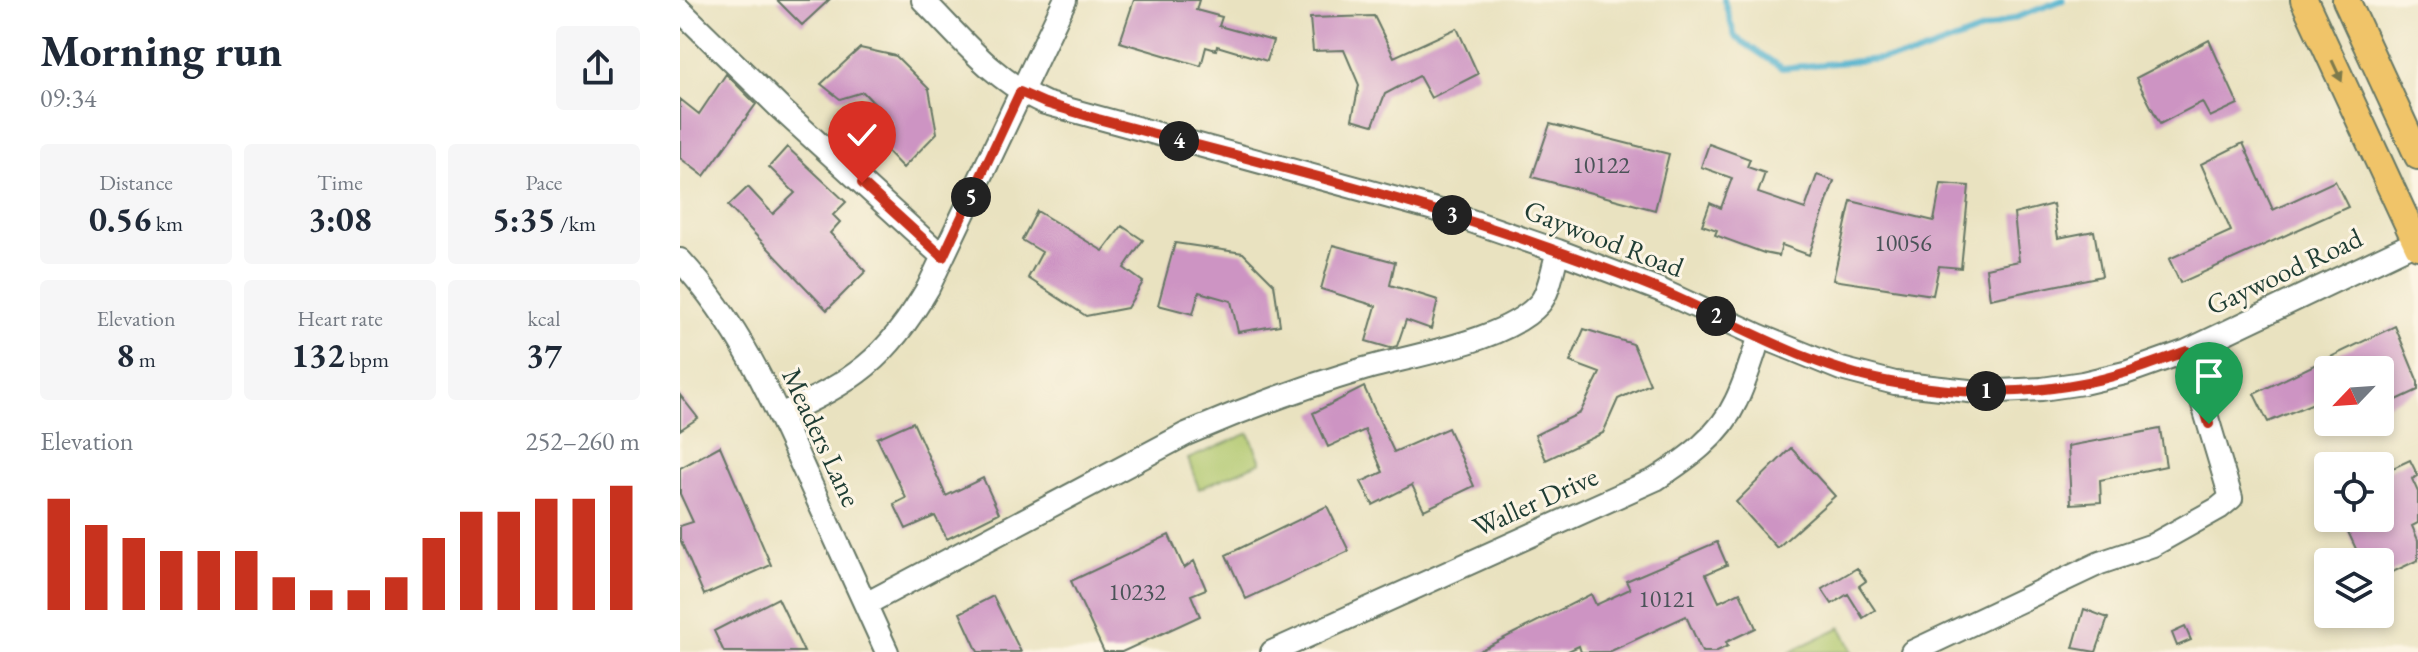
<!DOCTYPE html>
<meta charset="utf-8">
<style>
body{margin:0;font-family:"EB Garamond",serif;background:#f6f6f7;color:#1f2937;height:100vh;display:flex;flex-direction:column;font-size:30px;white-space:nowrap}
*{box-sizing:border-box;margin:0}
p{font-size:26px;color:#747a83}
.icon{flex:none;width:44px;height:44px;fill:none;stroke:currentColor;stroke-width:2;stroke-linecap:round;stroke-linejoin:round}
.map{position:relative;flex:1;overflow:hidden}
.sheet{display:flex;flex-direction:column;background:#fff;width:680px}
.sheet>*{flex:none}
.needle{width:52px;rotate:245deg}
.buttons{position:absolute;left:1634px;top:356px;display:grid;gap:16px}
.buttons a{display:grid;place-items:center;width:80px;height:80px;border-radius:8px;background:#fff;box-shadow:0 4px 12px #0003;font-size:40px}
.pin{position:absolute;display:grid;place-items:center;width:68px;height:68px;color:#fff;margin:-82px -34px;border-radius:50% 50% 50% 0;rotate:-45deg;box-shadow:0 0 8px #0007}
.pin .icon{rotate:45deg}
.km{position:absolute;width:40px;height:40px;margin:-20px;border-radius:50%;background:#222;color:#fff;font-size:22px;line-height:40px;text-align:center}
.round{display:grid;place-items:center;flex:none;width:84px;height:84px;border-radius:8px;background:#f6f6f7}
.summary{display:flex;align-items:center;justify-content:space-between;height:136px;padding:0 40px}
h1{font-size:44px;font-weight:700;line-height:60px}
.figures{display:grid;grid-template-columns:repeat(3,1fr);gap:12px;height:136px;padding:8px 40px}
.figures div{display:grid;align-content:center;border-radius:8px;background:#f6f6f7;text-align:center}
.figures b{font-size:34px;font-weight:700}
.figures small{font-size:22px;font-weight:400}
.figures p{font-size:22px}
.chart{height:224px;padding:16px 40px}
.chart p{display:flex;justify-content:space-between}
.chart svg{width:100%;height:144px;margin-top:8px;stroke:#c8321e;stroke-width:6}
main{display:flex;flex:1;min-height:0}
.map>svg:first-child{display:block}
.green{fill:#aec66b;stroke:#668250;stroke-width:2}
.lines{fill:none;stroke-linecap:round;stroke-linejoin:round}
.stream{stroke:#4fb1ce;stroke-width:6}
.building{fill:#cd94c3}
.minor-casing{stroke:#667765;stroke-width:26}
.major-casing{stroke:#667765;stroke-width:30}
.minor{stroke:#fff;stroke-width:22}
.major{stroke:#f0c469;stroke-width:26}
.oneway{fill:#7d7a4c}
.route-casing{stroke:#fff;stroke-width:16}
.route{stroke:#c8321e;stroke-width:10}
.labels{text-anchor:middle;stroke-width:6;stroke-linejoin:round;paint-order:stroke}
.number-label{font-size:24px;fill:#4a5358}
.street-label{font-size:28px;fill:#1f3d34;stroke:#fcf5e5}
</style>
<main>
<section class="sheet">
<div class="summary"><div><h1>Morning run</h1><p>09:34</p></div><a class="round"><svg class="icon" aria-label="share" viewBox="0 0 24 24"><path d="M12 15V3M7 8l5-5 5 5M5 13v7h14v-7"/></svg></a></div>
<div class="figures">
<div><p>Distance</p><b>0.56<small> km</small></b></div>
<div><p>Time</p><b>3:08</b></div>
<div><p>Pace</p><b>5:35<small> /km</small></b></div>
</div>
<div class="figures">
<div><p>Elevation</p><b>8<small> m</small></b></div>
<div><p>Heart rate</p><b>132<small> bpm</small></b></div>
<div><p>kcal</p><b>37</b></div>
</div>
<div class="chart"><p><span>Elevation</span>252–260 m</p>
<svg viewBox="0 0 160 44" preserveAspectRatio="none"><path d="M5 44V10M15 44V18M25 44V22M35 44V26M45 44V26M55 44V26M65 44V34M75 44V38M85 44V38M95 44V34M105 44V22M115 44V14M125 44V14M135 44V10M145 44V10M155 44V6"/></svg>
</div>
</section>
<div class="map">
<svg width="1738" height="652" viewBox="0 0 1738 652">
<rect width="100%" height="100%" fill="#fcf5e5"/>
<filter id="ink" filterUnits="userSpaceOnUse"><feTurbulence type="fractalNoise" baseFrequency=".0125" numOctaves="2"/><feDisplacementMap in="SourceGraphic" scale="16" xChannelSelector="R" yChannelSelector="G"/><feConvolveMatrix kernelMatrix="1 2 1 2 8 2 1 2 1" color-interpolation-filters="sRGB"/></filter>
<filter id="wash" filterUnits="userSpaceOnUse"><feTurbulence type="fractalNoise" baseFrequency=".006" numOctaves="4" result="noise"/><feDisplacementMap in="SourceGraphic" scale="32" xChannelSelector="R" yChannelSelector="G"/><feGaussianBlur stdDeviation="1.8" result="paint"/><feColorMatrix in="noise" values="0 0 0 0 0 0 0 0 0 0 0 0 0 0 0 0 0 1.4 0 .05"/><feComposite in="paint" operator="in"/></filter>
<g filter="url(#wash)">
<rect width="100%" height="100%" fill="#e9e2c0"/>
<path class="green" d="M 569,433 L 581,462 L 519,489 L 508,459 Z
M 1161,627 L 1173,652 L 1109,652 Z"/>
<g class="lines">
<path class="stream" d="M 1044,0 L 1055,37 L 1102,68 L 1232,56 L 1383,0"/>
</g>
<g id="blocks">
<path class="building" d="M 97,0 L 149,0 L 122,25 Z
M 454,0 L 519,0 L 516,10 L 542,17 L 539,26 L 593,41 L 587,61 L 537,46 L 536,50 L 526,47 L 521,66 L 440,42 Z
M 694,16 L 714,57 L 777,28 L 798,74 L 751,98 L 739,76 L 705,94 L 693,125 L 672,119 L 679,85 L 664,50 L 633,51 L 630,18 Z
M 1529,40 L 1558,104 L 1530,117 L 1522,102 L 1480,124 L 1456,78 Z
M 180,48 L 216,56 L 249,89 L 257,133 L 223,168 L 203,147 L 212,122 L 183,92 L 160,99 L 141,84 Z
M 46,74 L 76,104 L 24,176 L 0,158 L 0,99 L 19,114 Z
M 870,124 L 989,154 L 975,210 L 852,177 Z
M 1563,143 L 1593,210 L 1655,181 L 1668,207 L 1500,283 L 1489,259 L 1551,231 L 1521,164 Z
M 1029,144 L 1070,159 L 1067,167 L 1085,173 L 1078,193 L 1125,209 L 1137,175 L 1154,181 L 1129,255 L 1102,245 L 1099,256 L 1084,253 L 1035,235 L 1037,230 L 1022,225 L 1030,203 L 1041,208 L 1052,178 L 1021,167 Z
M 107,147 L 166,202 L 153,215 L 160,222 L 150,233 L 186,271 L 147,310 L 48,206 L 68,187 L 93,214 L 115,193 L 89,167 Z
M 1261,184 L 1289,186 L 1281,268 L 1259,266 L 1253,295 L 1153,280 L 1171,201 L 1254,221 Z
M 1373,204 L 1378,238 L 1414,231 L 1422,276 L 1310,299 L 1306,268 L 1339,261 L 1334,214 Z
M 357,211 L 423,251 L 442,226 L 463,240 L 444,268 L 463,282 L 447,308 L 406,316 L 348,278 L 362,252 L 342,240 Z
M 495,243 L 563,253 L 594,284 L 600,325 L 558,332 L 551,301 L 519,292 L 513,314 L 478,305 Z
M 653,245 L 715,262 L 710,285 L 758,300 L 751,329 L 726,320 L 717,346 L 710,348 L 686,341 L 696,306 L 641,289 Z
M 1715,326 L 1738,382 L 1738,390 L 1704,406 L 1700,397 L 1700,370 L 1648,370 L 1648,397 L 1588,422 L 1574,394 Z
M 904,329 L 953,344 L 970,384 L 938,399 L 923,433 L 866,460 L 855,435 L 900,413 L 920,373 L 890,362 Z
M 684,387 L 714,452 L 768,428 L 794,486 L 744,510 L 732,485 L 693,505 L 681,482 L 703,472 L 685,430 L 648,447 L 633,413 Z
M 0,395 L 18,418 L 0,430 Z
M 233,422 L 266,496 L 303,478 L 319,513 L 267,539 L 255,516 L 226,529 L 214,504 L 226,498 L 197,438 Z
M 1480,429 L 1486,466 L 1420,480 L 1421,502 L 1391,504 L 1388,446 Z
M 40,446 L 91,565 L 24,595 L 0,539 L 0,526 L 13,522 L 0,494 L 0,468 Z
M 1111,448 L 1155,496 L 1097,548 L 1056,502 Z
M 1730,460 L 1738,476 L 1732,479 L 1738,492 L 1738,523 L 1732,526 L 1738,540 L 1738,560 L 1700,578 L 1700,562 L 1682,562 L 1664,523 L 1675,518 L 1700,518 L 1700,474 Z
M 647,506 L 669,551 L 566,599 L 546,555 Z
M 489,535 L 504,568 L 514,561 L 526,589 L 511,595 L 520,616 L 442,652 L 424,652 L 391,581 Z
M 1037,542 L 1047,565 L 1026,574 L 1039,602 L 1060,592 L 1076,628 L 1046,642 L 1048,646 L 1035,652 L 1022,652 L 1006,616 L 929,652 L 901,652 L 899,646 L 886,652 L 797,652 L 911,594 L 916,605 L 950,589 L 946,581 Z
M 1177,568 L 1186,581 L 1179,586 L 1195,610 L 1183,618 L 1168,594 L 1152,604 L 1142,589 Z
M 313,596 L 341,652 L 298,652 L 280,613 Z
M 98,598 L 124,652 L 44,652 L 34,631 Z
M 1404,609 L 1428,618 L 1416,652 L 1393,648 Z
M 1505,627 L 1511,640 L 1497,646 L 1492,633 Z"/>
</g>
</g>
<g filter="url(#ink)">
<use href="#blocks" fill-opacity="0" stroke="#667765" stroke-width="2"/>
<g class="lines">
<g class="minor-casing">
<path id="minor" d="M 243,0 C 282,39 313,80 365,103 L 768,213 L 878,251 L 980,290 L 1080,336 L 1161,369 L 1215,383 L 1298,392 L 1362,389 L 1403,383 L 1445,373 L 1507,351 L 1738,241
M 0,10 L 102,110 L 263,257
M 0,260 C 59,324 91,396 126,474 C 153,533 180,593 207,652
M 100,415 C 174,381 206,360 248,288 L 385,0
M 186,604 L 506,434 C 564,409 624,387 684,369 C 733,355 827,341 860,303 C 870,291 873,266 878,251
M 592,652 L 976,479 C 1007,459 1040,436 1056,401 C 1066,381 1072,358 1080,336
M 1232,652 L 1420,563 L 1473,545 L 1539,508 L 1551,498 L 1507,351"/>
</g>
<g class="major-casing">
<path id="major" d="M 1624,0 L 1738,246
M 1666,0 L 1738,156"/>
</g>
<use href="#minor" class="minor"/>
<use href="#major" class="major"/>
</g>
<defs><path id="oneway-solid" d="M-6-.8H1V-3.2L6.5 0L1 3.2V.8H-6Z" transform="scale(2)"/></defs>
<use class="oneway" href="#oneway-solid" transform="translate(1657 71) rotate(65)"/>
</g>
<g class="lines" filter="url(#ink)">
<g class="route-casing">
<path id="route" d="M 182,183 L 263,257 L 340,92 L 365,103 L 418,119 C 560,157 704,191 843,239 C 889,255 935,271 980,290 C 1056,323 1132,370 1216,383 C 1276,394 1342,395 1403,383 C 1439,377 1472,363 1507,351 L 1529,424"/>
</g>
<use href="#route" class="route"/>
</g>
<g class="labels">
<g class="number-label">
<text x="921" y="173">10122</text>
<text x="1223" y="251">10056</text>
<text x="457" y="600">10232</text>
<text x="987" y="607">10121</text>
</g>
<g class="street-label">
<text transform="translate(924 238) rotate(21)" y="10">Gaywood Road</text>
<text transform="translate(1604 271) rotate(-25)" y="10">Gaywood Road</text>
<text transform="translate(142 437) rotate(65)" y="10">Meaders Lane</text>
<text transform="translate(855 501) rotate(-24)" y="10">Waller Drive</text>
</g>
</g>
</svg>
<div class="buttons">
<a><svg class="needle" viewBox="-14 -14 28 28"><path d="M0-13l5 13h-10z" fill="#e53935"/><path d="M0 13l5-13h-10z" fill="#747a83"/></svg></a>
<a><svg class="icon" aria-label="locate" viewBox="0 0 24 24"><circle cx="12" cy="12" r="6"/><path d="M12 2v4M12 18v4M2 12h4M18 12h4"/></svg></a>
<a><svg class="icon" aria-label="layers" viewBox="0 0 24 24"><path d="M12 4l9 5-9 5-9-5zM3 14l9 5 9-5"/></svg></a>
</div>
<div class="pin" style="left:1529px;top:424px;background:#1e9e55"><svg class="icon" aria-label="arrive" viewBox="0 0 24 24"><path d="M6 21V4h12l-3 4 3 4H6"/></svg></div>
<div class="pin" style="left:182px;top:183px;background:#d93025"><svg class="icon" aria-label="check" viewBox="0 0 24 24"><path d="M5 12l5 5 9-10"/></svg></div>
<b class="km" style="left:1306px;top:391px">1</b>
<b class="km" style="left:1036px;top:316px">2</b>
<b class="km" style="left:772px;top:215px">3</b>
<b class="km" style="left:499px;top:141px">4</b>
<b class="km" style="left:291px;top:197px">5</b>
</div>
</main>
